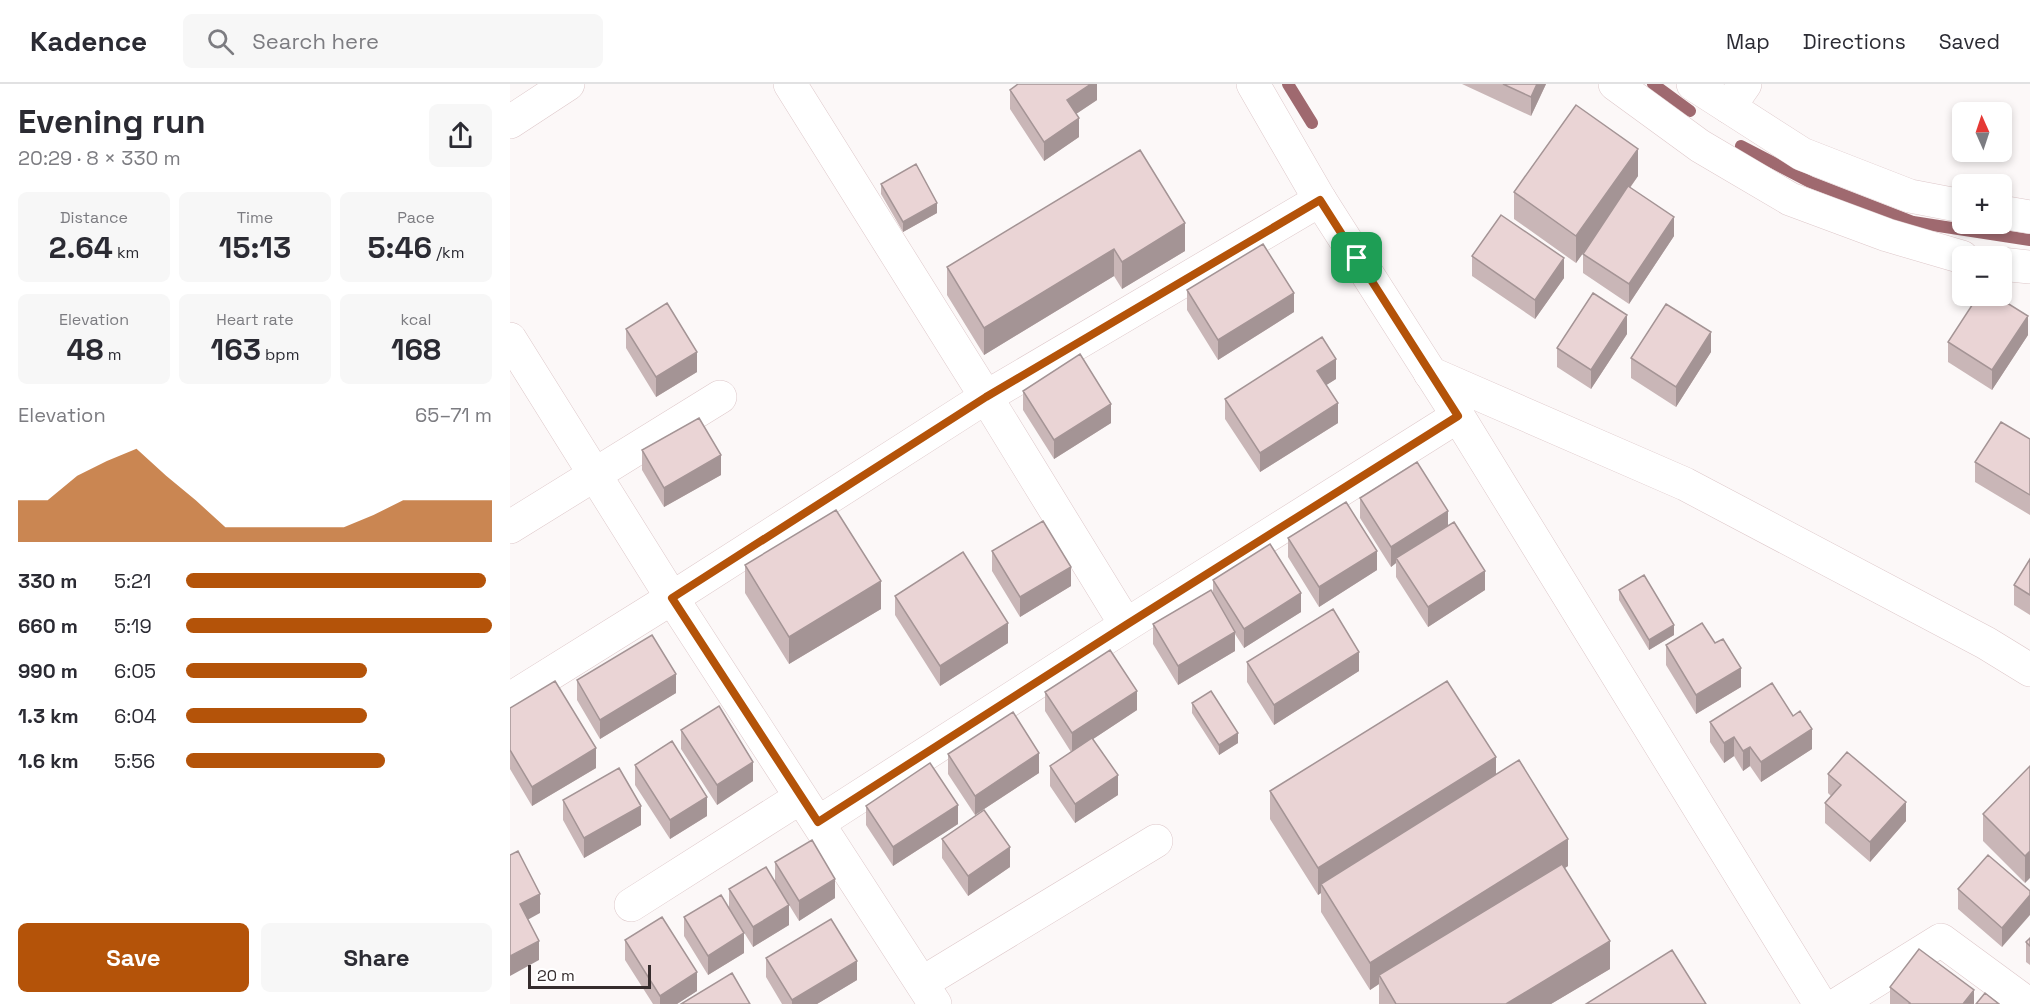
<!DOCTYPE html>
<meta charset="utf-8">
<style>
body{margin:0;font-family:"Space Grotesk",sans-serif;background:#f7f7f7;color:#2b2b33;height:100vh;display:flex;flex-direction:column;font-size:22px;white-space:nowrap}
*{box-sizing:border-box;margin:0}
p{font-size:20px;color:#7c7c81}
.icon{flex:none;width:33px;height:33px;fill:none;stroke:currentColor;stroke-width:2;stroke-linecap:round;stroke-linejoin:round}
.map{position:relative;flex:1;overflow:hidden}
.sheet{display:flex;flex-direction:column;background:#fff;width:510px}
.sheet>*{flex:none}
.needle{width:39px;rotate:357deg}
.tools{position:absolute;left:1442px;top:18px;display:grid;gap:12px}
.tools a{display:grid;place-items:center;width:60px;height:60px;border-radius:9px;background:#fff;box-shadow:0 3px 9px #0003;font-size:30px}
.scale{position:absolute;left:18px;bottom:15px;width:123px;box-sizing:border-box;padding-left:6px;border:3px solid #352c2d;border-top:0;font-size:16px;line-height:21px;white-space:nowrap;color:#352c2d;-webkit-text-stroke:4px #fff;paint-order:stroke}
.pin{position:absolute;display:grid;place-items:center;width:51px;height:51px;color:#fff;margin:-26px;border-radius:12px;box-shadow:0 3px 9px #0006}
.round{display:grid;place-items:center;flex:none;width:63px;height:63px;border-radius:9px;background:#f7f7f7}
.overview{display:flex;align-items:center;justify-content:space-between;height:102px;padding:0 18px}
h1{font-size:33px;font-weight:800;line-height:45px}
.figures{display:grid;grid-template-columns:repeat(3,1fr);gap:9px;height:102px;padding:6px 18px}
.figures div{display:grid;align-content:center;border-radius:9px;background:#f7f7f7;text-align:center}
.figures b{font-size:30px;font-weight:800}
.figures small{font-size:16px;font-weight:400}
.figures p{font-size:16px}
.chart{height:168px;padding:12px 18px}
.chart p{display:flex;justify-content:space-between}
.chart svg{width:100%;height:108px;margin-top:6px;fill:#b45309;opacity:.7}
.cta{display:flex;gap:12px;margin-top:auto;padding:12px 18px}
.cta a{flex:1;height:69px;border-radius:9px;background:#b45309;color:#fff;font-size:24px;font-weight:800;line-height:69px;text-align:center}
.cta a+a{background:#f7f7f7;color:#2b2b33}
ul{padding:0 18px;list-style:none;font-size:20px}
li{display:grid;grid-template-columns:96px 72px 1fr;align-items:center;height:45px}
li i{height:15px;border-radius:8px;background:#b45309}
header{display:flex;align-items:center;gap:36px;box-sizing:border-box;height:84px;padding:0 30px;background:#fff;border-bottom:2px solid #e1e1e2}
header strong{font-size:28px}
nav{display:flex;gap:33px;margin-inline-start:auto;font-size:21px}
.search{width:420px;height:54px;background:#f7f7f7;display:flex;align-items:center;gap:15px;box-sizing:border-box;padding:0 21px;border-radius:9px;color:#7c7c81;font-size:22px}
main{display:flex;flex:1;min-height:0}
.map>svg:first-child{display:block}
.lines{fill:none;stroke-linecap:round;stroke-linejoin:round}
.stream{stroke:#9f696f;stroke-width:12}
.minor-casing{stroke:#dec8ca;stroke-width:34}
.tertiary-casing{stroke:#dec8ca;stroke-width:34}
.minor{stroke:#fff;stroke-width:33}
.tertiary{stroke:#fff;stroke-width:33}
.wall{fill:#c9b6b7}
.shaded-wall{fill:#a49495}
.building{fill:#ead4d5;stroke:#a49495;stroke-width:1.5}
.route-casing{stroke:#fff;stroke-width:12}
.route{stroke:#b45309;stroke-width:8}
</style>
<header>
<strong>Kadence</strong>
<div class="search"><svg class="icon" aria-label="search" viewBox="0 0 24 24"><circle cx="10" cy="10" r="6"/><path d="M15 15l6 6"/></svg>Search here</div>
<nav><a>Map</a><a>Directions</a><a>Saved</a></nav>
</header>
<main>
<section class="sheet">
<div class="overview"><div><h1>Evening run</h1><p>20:29 · 8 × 330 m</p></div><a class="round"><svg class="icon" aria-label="share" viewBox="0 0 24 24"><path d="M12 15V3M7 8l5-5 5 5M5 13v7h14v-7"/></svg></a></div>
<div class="figures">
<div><p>Distance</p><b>2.64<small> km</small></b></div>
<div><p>Time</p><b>15:13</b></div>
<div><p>Pace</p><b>5:46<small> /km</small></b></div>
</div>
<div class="figures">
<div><p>Elevation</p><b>48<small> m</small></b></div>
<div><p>Heart rate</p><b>163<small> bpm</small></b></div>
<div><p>kcal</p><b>168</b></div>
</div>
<div class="chart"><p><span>Elevation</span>65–71 m</p>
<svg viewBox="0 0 160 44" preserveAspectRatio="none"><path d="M0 44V27L10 27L20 17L30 11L40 6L50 17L60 27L70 38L80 38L90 38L100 38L110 38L120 33L130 27L140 27L150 27L160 27V44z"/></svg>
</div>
<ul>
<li><b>330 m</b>5:21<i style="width:98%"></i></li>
<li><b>660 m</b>5:19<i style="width:100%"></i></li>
<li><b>990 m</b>6:05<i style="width:59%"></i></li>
<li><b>1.3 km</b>6:04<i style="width:59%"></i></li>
<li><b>1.6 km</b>5:56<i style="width:65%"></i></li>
</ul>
<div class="cta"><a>Save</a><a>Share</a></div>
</section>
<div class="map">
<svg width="1520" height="920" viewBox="0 0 1520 920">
<rect width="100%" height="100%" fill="#fcf8f8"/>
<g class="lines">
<path class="stream" d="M 778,0 L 802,39
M 1143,0 L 1180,27
M 1231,62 L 1300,98 L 1403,138 L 1520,156"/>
<g class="minor-casing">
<path id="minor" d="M 280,0 L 476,313 L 616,541
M 1105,0 L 1190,62 L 1280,115 L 1377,151 L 1452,173
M 1183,0 L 1292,70 L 1400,112 L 1452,122
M 0,38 L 58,0
M 1491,128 L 1520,133
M 1491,180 L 1520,183
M 0,255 L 162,514 L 425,920
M 920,289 L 1175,400 L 1476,559 L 1520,586
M 0,443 L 210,313
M 0,615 L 162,514 L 476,313 L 810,116
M 308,739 L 616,541 L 948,332
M 121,821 L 291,713
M 412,899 L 646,757
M 1328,920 L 1431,856 L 1518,920"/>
</g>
<g class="tertiary-casing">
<path id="tertiary" d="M 743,0 L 810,116 L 948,332 L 1310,920
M 1219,23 L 1235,0"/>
</g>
<use href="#minor" class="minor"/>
<use href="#tertiary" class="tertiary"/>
</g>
<path class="wall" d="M 587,0 L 587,16 L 566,30 L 569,53 L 534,77 L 500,25 L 500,6 Z
M 952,0 L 1036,0 L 1021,32 Z
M 630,66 L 675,167 L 612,205 L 604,192 L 474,271 L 437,211 L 437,183 Z
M 1128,92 L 1120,104 L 1164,152 L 1119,220 L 1073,189 L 1073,170 L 1078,162 L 1066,179 L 1004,135 L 1004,108 Z
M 371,100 L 427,129 L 393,148 L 371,110 Z
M 962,172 L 1054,194 L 1025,235 L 962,192 Z
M 677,206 L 784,228 L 708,276 L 677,226 Z
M 116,245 L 187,288 L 146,313 L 116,264 Z
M 1117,250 L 1081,305 L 1047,283 L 1047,264 Z
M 1518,251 L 1482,306 L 1438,278 L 1438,258 Z
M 1201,268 L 1166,323 L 1121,294 L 1121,274 Z
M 826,295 L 816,301 L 828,339 L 750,388 L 715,335 L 715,315 Z
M 513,307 L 601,339 L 544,375 L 513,326 Z
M 1520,355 L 1520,431 L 1465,398 L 1465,378 Z
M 132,366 L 211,391 L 154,423 L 132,386 Z
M 850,414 L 938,442 L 975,506 L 918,543 L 886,493 L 886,479 L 881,483 L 850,434 Z
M 778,454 L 867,486 L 809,523 L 778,473 Z
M 482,467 L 561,502 L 510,533 L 482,487 Z
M 1520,475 L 1520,531 L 1504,521 L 1504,501 Z
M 235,481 L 371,525 L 279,580 L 235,509 Z
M 703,496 L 791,528 L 734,564 L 725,550 L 725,567 L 668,601 L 643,560 L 643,540 L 703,510 Z
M 1109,506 L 1164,551 L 1139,566 L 1109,516 Z
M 385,512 L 498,559 L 430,602 L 385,531 Z
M 1156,561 L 1231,603 L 1186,630 L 1156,581 Z
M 737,578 L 849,587 L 764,641 L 737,598 Z
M 67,596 L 166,609 L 90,655 L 67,616 Z
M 535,608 L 627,626 L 583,655 L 608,711 L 565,739 L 540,702 L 540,682 L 561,668 L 535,627 Z
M 682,619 L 728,659 L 709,671 L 682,629 Z
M 0,624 L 86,684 L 22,722 L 0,685 Z
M 1200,638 L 1302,665 L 1251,698 L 1240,682 L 1233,687 L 1224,672 L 1214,679 L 1200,658 Z
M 171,646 L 243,697 L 207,721 L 171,665 Z
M 438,670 L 529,689 L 465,731 L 438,690 Z
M 125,681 L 197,732 L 160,755 L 125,701 Z
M 1520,682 L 1515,799 L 1473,757 L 1473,730 Z
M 1318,690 L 1396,737 L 1360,778 L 1315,739 L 1315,719 L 1321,712 L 1318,709 Z
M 986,691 L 1058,782 L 1055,784 L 1100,885 L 1041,920 L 869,920 L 869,900 L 860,906 L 811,828 L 811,809 L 808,811 L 760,735 L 760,707 Z
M 53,716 L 131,741 L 74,774 L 53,736 Z
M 356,722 L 448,740 L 383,782 L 356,741 Z
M 432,755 L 500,783 L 458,812 L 432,774 Z
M 265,778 L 325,814 L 289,837 L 265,798 Z
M 219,805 L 279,841 L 243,863 L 219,824 Z
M 1448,805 L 1520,807 L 1492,863 L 1448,825 Z
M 174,833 L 234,869 L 198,891 L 174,852 Z
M 1520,854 L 1520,881 L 1516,878 L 1516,858 Z
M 115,856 L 187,907 L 167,920 L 143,920 L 115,876 Z
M 256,874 L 347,896 L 307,920 L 272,920 L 256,893 Z
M 1380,903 L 1464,920 L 1380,920 Z"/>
<path class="shaded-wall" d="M 581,0 L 587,0 L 587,16 L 557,36 L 557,16 Z
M 1027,0 L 1036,0 L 1021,32 L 1021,13 Z
M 569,34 L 569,53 L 534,77 L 534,58 Z
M 1128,65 L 1128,92 L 1066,179 L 1066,152 Z
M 427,119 L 427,129 L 393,148 L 393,138 Z
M 1164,133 L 1164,152 L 1119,220 L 1119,200 Z
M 675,139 L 675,167 L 612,205 L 612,178 Z
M 604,165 L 604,192 L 474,271 L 474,244 Z
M 1054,174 L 1054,194 L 1025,235 L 1025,216 Z
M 784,209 L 784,228 L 708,276 L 708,256 Z
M 1117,231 L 1117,250 L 1081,305 L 1081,286 Z
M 1518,232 L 1518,251 L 1482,306 L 1482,286 Z
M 1201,248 L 1201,268 L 1166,323 L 1166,303 Z
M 187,268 L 187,288 L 146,313 L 146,293 Z
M 826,275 L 826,295 L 807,307 L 807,287 Z
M 828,319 L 828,339 L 750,388 L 750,369 Z
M 601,320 L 601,339 L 544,375 L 544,356 Z
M 211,371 L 211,391 L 154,423 L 154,404 Z
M 938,427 L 938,447 L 886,474 L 886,479 L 881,483 L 881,463 Z
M 867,467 L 867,486 L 809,523 L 809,503 Z
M 561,483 L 561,502 L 510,533 L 510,513 Z
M 975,487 L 975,506 L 918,543 L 918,523 Z
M 371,497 L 371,525 L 279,580 L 279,553 Z
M 791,509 L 791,528 L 734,564 L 734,545 Z
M 498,539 L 498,559 L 430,602 L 430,582 Z
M 1164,541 L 1164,551 L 1139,566 L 1139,556 Z
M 725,548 L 725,567 L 668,601 L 668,582 Z
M 849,568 L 849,587 L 764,641 L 764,621 Z
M 1231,584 L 1231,603 L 1186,630 L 1186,611 Z
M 166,590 L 166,609 L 90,655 L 90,636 Z
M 627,607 L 627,626 L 562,669 L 562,649 Z
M 1302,645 L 1302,665 L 1251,698 L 1251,678 Z
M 728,649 L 728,659 L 709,671 L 709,661 Z
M 1224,653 L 1224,672 L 1214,679 L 1214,659 Z
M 1240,663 L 1240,682 L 1233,687 L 1233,667 Z
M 86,664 L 86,684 L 22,722 L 22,703 Z
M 529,669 L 529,689 L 465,731 L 465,712 Z
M 986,673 L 986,700 L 811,800 L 811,809 L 808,811 L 808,784 Z
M 243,678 L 243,697 L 207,721 L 207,701 Z
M 608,691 L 608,711 L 565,739 L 565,720 Z
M 197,713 L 197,732 L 160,755 L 160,736 Z
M 1396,718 L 1396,737 L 1360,778 L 1360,758 Z
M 448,721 L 448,740 L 383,782 L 383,763 Z
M 131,722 L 131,741 L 74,774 L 74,754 Z
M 1058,755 L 1058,782 L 873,898 L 869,891 L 869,900 L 860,906 L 860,879 Z
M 500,763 L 500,783 L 458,812 L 458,792 Z
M 1520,767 L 1520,794 L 1515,799 L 1515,772 Z
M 325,795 L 325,814 L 289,837 L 289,817 Z
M 30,810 L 30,829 L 10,840 L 10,820 Z
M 1520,811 L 1520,831 L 1492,863 L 1492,844 Z
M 279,821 L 279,841 L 243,863 L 243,843 Z
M 234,849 L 234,869 L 198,891 L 198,872 Z
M 29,857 L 29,876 L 0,892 L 0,872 Z
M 1100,857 L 1100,885 L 1041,920 L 996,920 Z
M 347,877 L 347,896 L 307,920 L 282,920 L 282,916 Z
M 187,888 L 187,907 L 167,920 L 150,920 L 150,912 Z
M 1464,906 L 1464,920 L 1453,920 Z"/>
<path class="building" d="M 508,0 L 581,0 L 557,16 L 569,34 L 534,58 L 500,6 Z
M 993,0 L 1027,0 L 1021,13 Z
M 1066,21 L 1128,65 L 1066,152 L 1004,108 Z
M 630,66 L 675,139 L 612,178 L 604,165 L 474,244 L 437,183 Z
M 406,80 L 427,119 L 393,138 L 371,100 Z
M 1118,102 L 1164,133 L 1119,200 L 1073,170 Z
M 991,131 L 1054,174 L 1025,216 L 962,172 Z
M 753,160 L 784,209 L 708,256 L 677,206 Z
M 1083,209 L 1117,231 L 1081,286 L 1047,264 Z
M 1468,212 L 1486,212 L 1518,232 L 1482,286 L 1438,258 Z
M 157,219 L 187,268 L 146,293 L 116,245 Z
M 1156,220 L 1201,248 L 1166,303 L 1121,274 Z
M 812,253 L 826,275 L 807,287 L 828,319 L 750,369 L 715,315 Z
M 570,270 L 601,320 L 544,356 L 513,307 Z
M 189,334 L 211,371 L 154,404 L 132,366 Z
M 1491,338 L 1520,355 L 1520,411 L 1465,378 Z
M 907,378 L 938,427 L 881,463 L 850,414 Z
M 836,418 L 867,467 L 809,503 L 778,454 Z
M 326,426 L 371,497 L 279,553 L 235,481 Z
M 533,437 L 561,483 L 510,513 L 482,467 Z
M 944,438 L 975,487 L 918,523 L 886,474 Z
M 760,460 L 791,509 L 734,545 L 703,496 Z
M 453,468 L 498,539 L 430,582 L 385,512 Z
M 1520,475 L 1520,511 L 1504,501 Z
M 1134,491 L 1164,541 L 1139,556 L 1109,506 Z
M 701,506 L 725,548 L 668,582 L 643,540 Z
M 823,525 L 849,568 L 764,621 L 737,578 Z
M 1192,539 L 1205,559 L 1213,555 L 1231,584 L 1186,611 L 1156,561 Z
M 142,551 L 166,590 L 90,636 L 67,596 Z
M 600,566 L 627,607 L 562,649 L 535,608 Z
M 45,597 L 86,664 L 22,703 L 0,666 L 0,624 Z
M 937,597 L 986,673 L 808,784 L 760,707 Z
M 1262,599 L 1283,632 L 1290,627 L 1302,645 L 1251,678 L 1240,663 L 1233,667 L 1224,653 L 1214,659 L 1200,638 Z
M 701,607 L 728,649 L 709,661 L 682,619 Z
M 209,622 L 243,678 L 207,701 L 171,646 Z
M 503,628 L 529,669 L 465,712 L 438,670 Z
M 582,654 L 608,691 L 565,720 L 540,682 Z
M 162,657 L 197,713 L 160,736 L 125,681 Z
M 1337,668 L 1396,718 L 1360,758 L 1315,719 L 1331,701 L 1318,690 Z
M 1009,676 L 1058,755 L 860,879 L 811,800 Z
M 420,679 L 448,721 L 383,763 L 356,722 Z
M 1520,682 L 1520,767 L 1515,772 L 1473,730 Z
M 109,684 L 131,722 L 74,754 L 53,716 Z
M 474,726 L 500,763 L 458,792 L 432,755 Z
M 302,756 L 325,795 L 289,817 L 265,778 Z
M 8,767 L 30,810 L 10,820 L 29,857 L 0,872 L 0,771 Z
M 1478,771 L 1520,807 L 1520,811 L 1492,844 L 1448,805 Z
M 1052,780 L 1100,857 L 996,920 L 886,920 L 869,891 Z
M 256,783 L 279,821 L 243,843 L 219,805 Z
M 211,811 L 234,849 L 198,872 L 174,833 Z
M 152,833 L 187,888 L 150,912 L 115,856 Z
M 321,835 L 347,877 L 282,916 L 256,874 Z
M 1520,854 L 1520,862 L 1516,858 Z
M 1409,865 L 1464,906 L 1453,920 L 1399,920 L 1400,919 L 1380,903 Z
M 1162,866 L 1196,920 L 1076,920 Z
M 222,889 L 240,920 L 171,920 Z
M 1475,909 L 1489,920 L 1466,920 Z"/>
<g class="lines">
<g class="route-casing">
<path id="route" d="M 810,116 L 948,332 L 616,541 L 308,738 L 162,514 L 476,313 Z"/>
</g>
<use href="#route" class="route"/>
</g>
</svg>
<div class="tools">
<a><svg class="needle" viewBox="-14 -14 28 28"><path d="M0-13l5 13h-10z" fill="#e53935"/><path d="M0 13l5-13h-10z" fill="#7c7c81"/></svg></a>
<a>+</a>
<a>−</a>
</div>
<div class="scale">20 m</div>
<div class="pin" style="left:847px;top:174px;background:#1e9e55"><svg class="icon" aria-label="arrive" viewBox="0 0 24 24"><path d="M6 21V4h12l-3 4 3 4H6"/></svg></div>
</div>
</main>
